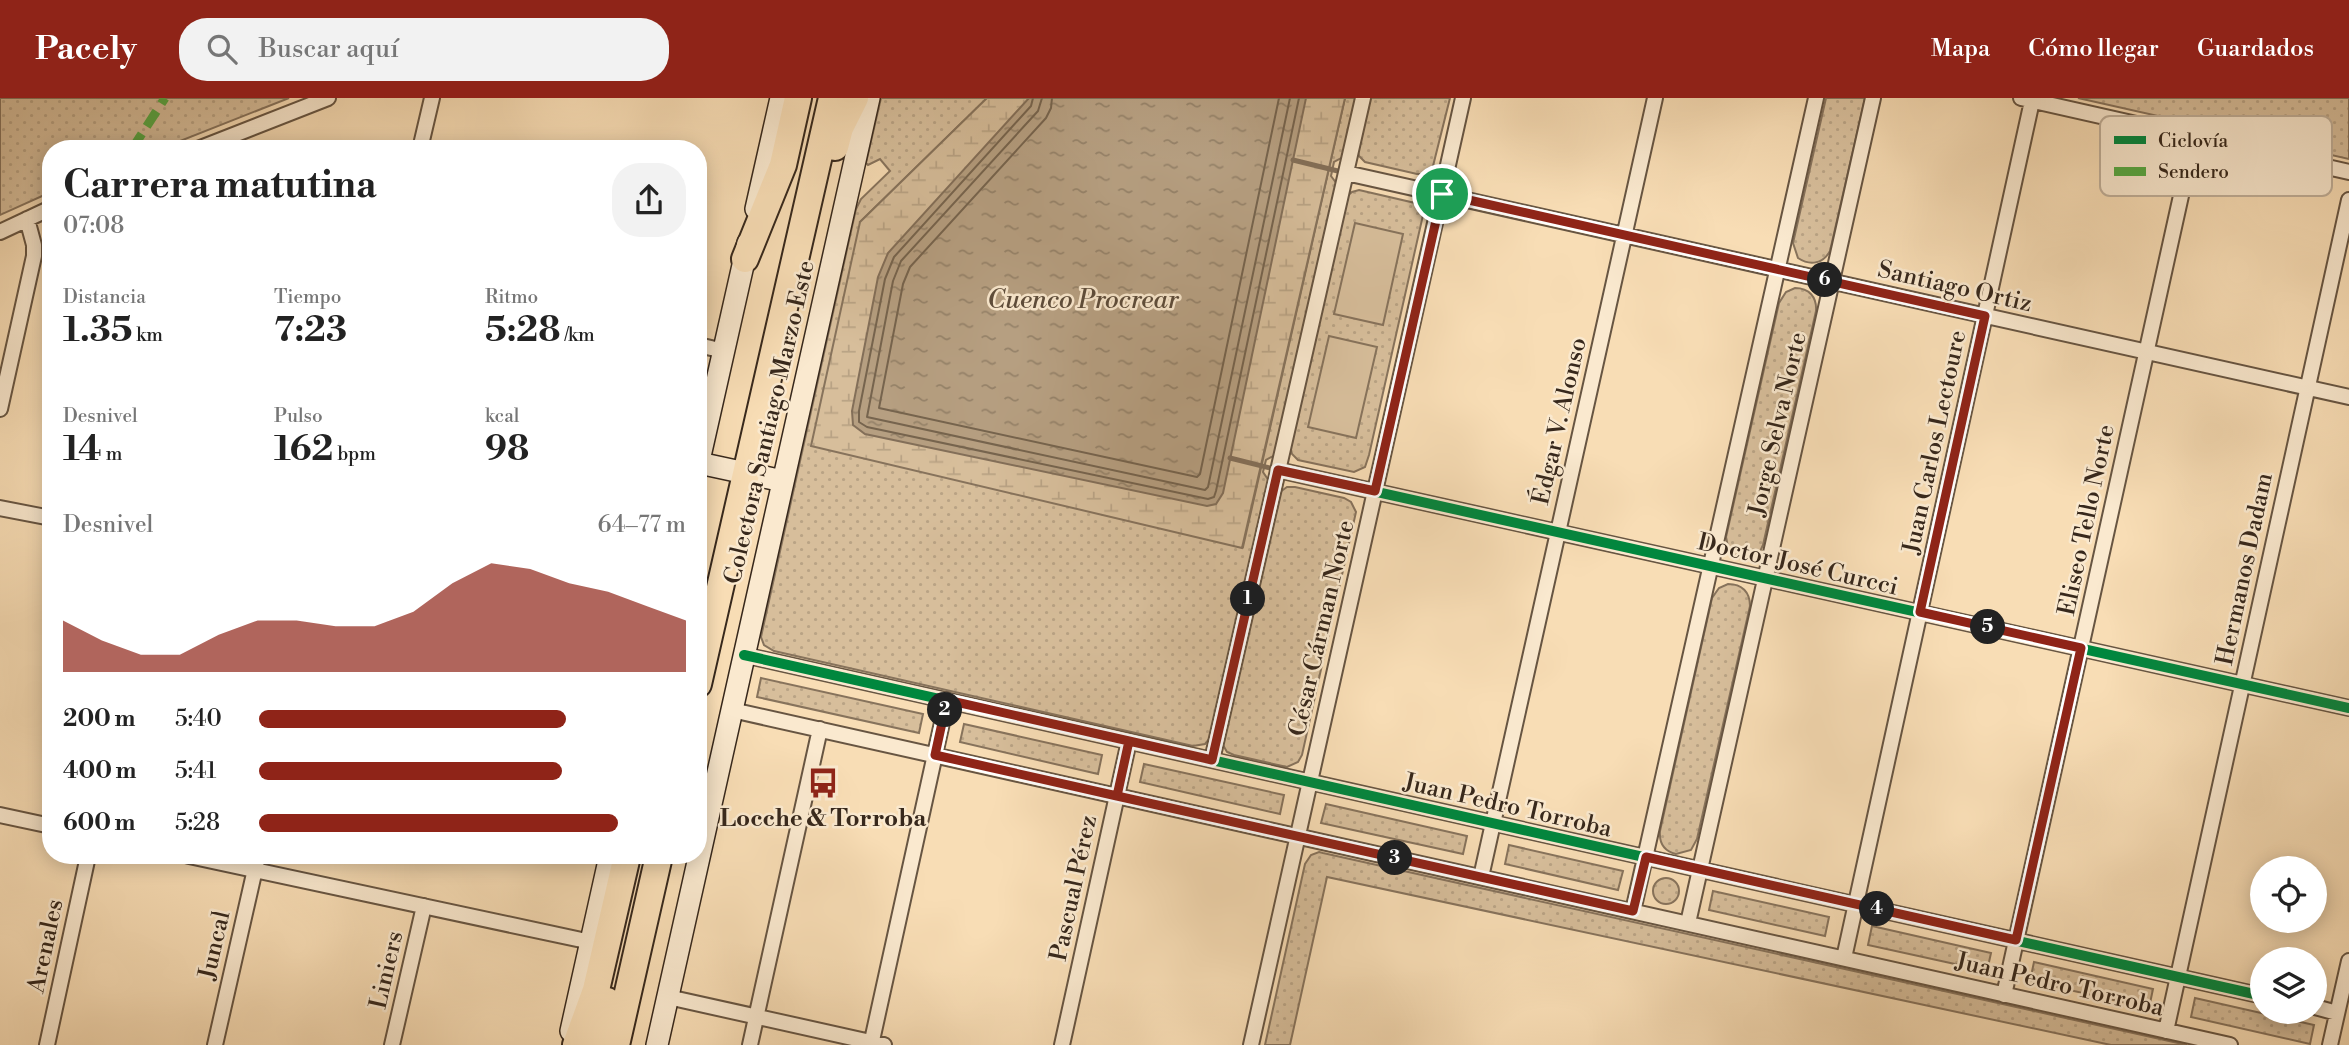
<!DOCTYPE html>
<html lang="es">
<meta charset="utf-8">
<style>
body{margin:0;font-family:"Libre Bodoni",serif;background:#f2f2f2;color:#222;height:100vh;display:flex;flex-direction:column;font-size:26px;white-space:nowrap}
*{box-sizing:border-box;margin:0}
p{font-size:23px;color:#767676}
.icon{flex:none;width:38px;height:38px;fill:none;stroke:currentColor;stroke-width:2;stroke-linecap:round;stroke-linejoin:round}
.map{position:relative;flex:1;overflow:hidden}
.drawer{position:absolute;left:42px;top:42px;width:665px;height:724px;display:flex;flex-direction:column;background:#fff;border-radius:28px;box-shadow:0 4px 18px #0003}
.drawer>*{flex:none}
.controls{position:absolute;left:2250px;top:758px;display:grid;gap:14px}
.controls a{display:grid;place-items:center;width:77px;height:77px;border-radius:50%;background:#fff;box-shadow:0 4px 18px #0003;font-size:35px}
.pin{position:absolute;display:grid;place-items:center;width:60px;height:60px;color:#fff;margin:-30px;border:4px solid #fff;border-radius:50%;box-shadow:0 2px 7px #0007}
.km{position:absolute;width:35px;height:35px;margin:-18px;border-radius:50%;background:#222;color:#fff;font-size:19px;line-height:35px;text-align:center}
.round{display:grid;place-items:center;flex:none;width:74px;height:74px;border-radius:28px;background:#f2f2f2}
.summary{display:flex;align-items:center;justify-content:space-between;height:119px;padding:0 21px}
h1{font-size:38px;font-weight:700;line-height:52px}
.metrics{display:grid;grid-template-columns:repeat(3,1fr);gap:10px;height:119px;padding:7px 21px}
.metrics div{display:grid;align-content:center}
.metrics b{font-size:35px;font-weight:700}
.metrics small{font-size:19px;font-weight:400}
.metrics p{font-size:19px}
.chart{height:196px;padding:14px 21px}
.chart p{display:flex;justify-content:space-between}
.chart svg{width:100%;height:126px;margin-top:7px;fill:#8f2418;opacity:.7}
ul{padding:0 21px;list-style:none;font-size:23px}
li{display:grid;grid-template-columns:112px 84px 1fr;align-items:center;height:52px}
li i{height:18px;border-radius:9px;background:#8f2418}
header{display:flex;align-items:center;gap:42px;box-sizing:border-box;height:98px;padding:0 35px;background:#8f2418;color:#fff}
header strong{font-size:33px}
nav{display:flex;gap:38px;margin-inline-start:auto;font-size:24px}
.search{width:490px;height:63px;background:#f2f2f2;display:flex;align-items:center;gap:18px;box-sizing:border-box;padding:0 24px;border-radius:28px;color:#767676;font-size:26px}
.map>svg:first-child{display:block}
.grass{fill:url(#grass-dots);stroke:#87735c;stroke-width:2}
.wetland{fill:url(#wetland-marsh);stroke:#87735c;stroke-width:2}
.garden{fill:#d7be9b;stroke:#87735c;stroke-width:2}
.water{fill:url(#water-ripples);stroke:#836f59;stroke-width:2}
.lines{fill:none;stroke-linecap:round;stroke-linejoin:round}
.shore{stroke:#76644e;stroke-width:2}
.stream{stroke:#836f59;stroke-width:5}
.street-casing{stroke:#675542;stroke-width:18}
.secondary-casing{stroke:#37281c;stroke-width:24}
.highway-casing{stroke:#37281c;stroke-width:30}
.street{stroke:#fae9cf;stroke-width:14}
.secondary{stroke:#fae9cf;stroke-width:21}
.highway{stroke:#f8ddb5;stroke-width:26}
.quiet{stroke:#55aa43;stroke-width:9;stroke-dasharray:18 9;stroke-linecap:butt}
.cycleway-casing{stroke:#fae9cf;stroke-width:15}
.cycleway{stroke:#00873e;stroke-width:10}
.route-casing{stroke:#fff;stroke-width:14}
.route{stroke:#8f2418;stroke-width:9}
.labels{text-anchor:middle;stroke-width:5;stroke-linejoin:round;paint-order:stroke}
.street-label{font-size:24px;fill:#37281c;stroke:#fae9cf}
.poi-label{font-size:24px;font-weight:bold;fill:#37281c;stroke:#fae9cf}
.water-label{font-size:26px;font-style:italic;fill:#5d4c3a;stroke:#fae9cf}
.key{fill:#fae9cf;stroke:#c0af99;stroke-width:2}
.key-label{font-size:19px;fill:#37281c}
</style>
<header>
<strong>Pacely</strong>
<div class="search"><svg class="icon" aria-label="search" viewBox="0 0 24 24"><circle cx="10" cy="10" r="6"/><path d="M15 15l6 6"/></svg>Buscar aquí</div>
<nav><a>Mapa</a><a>Cómo llegar</a><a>Guardados</a></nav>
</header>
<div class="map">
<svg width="2349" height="947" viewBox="0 0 2349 947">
<defs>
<pattern id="grass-dots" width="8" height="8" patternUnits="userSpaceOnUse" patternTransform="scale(1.75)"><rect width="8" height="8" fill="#d7be9b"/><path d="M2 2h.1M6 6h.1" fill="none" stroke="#b9a385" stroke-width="1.8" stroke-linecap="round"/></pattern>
<pattern id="wetland-marsh" width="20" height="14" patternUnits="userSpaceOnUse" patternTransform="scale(1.75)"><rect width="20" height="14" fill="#d7be9b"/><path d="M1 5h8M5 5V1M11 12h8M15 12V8" fill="none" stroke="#b9a385"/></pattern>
<pattern id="water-ripples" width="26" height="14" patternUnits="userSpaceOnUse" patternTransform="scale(1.75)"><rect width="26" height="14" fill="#b69f81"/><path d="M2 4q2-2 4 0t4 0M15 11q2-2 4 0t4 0" fill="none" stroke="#958269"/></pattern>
</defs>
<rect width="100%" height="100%" fill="#f8ddb5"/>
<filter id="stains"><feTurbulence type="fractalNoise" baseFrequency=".00286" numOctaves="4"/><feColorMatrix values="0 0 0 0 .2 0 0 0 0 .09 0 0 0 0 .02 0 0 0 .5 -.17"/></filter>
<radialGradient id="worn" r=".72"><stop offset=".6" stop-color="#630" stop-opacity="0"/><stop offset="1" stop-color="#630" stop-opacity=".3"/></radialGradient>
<path class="grass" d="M 0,0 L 289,0 L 160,51 L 51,51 L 51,94 L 0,117 Z
M 881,0 L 987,0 L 860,124 L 1243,449 L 1345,0 L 1357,0 L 1343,59 L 1334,64 L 1331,78 L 1337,86 L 1275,357 L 1266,362 L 1263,374 L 1269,383 L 1210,640 L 1205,646 L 1193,648 L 774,553 L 764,547 L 761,539 L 856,111 L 861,101 L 890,73 L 880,61 L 868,67 L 866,65 Z
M 1368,0 L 1450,0 L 1432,72 L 1425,76 L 1417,76 L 1365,64 L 1359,58 L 1357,50 Z
M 1826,0 L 1865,0 L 1830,153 C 1823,166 1810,168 1798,160 L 1793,145 Z
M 2078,0 L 2349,0 L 2349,61 Z
M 1359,92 L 1415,105 L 1420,110 L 1423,117 L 1369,357 L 1365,369 L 1354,374 L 1298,362 L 1292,356 L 1289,349 L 1346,99 L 1352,94 Z
M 1795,190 C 1809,190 1817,199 1816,213 L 1763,447 L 1758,458 L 1743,462 L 1729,454 L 1726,439 L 1779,205 L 1786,194 Z
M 1287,389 L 1295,389 L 1344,400 L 1351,404 L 1356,414 L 1302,657 L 1298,664 L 1287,669 L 1234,657 L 1227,654 L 1223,647 L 1280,394 Z
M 1728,486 C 1742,486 1750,494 1750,508 L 1697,741 L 1691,752 L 1676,756 C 1664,753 1659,745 1660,733 L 1712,500 L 1719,490 Z
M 761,580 L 923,616 L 919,635 L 757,599 Z
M 964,626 L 1102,657 L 1098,676 L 960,644 Z
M 1144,666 L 1284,697 L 1280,716 L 1140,684 Z
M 1326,706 L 1467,738 L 1463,756 L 1321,725 Z
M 1509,747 L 1623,773 L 1618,792 L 1505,766 Z
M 1319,754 L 1323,755 L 2187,947 L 2111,947 L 1327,779 L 1290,947 L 1265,947 L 1305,766 L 1311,757 Z
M1653 793a13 13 0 1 1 26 0a13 13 0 1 1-26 0Z
M 1713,793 L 1829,819 L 1825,838 L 1709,812 Z
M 1872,828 L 1991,855 L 1987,873 L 1868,847 Z
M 2034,864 L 2153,891 L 2149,910 L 2030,883 Z
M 2195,900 L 2314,927 L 2310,946 L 2191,919 Z"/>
<path class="wetland" d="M 987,0 L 1345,0 L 1242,450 L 811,348 L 860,124 Z"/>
<path class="garden" d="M 1355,125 L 1403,136 L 1383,227 L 1334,216 Z
M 1329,238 L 1377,249 L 1356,340 L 1308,329 Z"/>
<path class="water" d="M 1029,0 L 1306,0 L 1223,395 L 1216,406 L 1207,408 L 865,336 L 853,327 L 852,313 L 878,179 L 888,155 Z"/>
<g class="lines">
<path class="shore" d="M 1033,0 L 1031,8 L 894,159 L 885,181 L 859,313 L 859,324 L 867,329 L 1208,401 L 1214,399 L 1216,393 L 1299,0
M 1042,0 L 1038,13 L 901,163 L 893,183 L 867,319 L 1205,392 L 1208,389 L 1290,0
M 1052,0 L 1051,10 L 1046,20 L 910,169 L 903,186 L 879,310 L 1197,379 L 1200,376 L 1279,0"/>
<path class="stream" d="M 1293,62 L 1346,75
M 1230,360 L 1278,372"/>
<g class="street-casing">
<path id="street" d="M 2021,0 L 2349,74
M 198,51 L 328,0
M 420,51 L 432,0
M 1346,75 L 2349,299
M 0,134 L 51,110
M 698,247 L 724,253
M 0,311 L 34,158 L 34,147 L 27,121
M 1278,372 L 2349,610
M 0,410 L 51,420
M 744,557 L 2263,898
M 732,612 L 2230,947
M 1212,662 L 1363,0
M 0,717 L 51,728
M 189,758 L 591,844
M 1481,779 L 1655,0
M 1633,813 L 1816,0
M 1688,825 L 1873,0
M 1844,860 L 2032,3
M 2004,897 L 2194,39
M 668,899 L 884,947
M 2315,909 L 2337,915
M 2166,933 L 2349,102
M 47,947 L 88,758
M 215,947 L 258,758
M 392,947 L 424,808
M 750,947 L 820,631
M 871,947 L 947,602
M 1062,947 L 1129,643
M 1251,947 L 1463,0
M 2330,947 L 2349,863"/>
</g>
<g class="secondary-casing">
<path id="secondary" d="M 756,111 L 781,0
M 699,365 L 783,383
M 698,367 L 748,145
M 571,933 L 610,758
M 657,947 L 869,0"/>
</g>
<g class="highway-casing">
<path id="highway" d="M 835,49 L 840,30 L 855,0
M 745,161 L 783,67 L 798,0
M 698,586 L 832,0
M 576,947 L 596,892 L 627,758
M 597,947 L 607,903
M 616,947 L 659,758"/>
</g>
<use href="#street" class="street"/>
<use href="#secondary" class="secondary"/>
<use href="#highway" class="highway"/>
<path class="quiet" d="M 132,51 L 165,0"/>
<g class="cycleway-casing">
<path id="cycleway" d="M 1278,372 L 2349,610
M 744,557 L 2263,898"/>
</g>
<use href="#cycleway" class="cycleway"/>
</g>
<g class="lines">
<g class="route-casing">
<path id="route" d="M 1442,96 L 1375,393 L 1278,372 L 1212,662 L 1129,643 L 1117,698 L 935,657 L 947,602 L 1129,643 L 1117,698 L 1633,813 L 1646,759 L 2016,842 L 2081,550 L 1920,514 L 1985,218 L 1442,96"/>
</g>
<use href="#route" class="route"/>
</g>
<defs>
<g id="bus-bare" transform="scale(2.415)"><path d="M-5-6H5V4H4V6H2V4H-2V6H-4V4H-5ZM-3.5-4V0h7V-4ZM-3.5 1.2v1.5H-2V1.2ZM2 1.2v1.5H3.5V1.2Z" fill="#8f2418" stroke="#fae9cf" stroke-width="2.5" paint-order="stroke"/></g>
</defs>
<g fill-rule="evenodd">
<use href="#bus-bare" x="823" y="685"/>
</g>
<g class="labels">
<g class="street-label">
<text transform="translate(1955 188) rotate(13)" y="8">Santiago Ortiz</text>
<text transform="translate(1559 323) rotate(-77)" y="8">Édgar V. Alonso</text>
<text transform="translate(769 324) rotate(-77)" y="8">Colectora Santiago Marzo Este</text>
<text transform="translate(1777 326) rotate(-77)" y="8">Jorge Selva Norte</text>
<text transform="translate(1934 344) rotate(-78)" y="8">Juan Carlos Lectoure</text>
<text transform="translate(2086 422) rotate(-78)" y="8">Eliseo Tello Norte</text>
<text transform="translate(1798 466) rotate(13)" y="8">Doctor José Curcci</text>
<text transform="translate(2244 471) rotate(-78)" y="8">Hermanos Dadam</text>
<text transform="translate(1321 530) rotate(-77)" y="8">César Cárman Norte</text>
<text transform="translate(1508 707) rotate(13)" y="8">Juan Pedro Torroba</text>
<text transform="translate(1073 790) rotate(-78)" y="8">Pascual Pérez</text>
<text transform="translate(214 847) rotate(-77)" y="8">Juncal</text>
<text transform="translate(45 848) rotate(-78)" y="8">Arenales</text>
<text transform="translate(386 872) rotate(-77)" y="8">Liniers</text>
<text transform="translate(2060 886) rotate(13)" y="8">Juan Pedro Torroba</text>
</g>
<g class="poi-label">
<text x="823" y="728">Locche &amp; Torroba</text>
</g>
<g class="water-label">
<text x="1083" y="210">Cuenco Procrear</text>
</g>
</g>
<rect x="2100" y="18" width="232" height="80" rx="10" class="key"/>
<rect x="2114" y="38" width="32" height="8" fill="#00873e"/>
<rect x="2114" y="69" width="32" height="9" fill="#55aa43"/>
<g class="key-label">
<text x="2158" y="49">Ciclovía</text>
<text x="2158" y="80">Sendero</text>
</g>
<rect width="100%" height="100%" filter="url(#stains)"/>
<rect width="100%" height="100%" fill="url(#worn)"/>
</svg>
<div class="controls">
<a><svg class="icon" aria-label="locate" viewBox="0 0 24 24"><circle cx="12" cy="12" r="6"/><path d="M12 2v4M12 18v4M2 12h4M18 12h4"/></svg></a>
<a><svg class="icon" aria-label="layers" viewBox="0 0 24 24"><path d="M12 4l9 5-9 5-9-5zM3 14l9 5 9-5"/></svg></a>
</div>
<div class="pin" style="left:1442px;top:96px;background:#1e9e55"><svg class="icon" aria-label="arrive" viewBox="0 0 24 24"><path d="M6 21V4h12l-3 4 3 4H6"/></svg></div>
<b class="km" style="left:1248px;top:501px">1</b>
<b class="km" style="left:945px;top:612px">2</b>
<b class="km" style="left:1395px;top:760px">3</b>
<b class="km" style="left:1877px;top:811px">4</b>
<b class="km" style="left:1988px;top:529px">5</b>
<b class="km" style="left:1825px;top:182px">6</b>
<section class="drawer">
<div class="summary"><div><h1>Carrera matutina</h1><p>07:08</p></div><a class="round"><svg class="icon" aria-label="share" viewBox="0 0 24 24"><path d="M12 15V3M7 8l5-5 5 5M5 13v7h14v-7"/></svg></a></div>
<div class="metrics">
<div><p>Distancia</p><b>1.35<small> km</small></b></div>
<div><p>Tiempo</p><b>7:23</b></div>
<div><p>Ritmo</p><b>5:28<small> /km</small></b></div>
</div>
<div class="metrics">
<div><p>Desnivel</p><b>14<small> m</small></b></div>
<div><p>Pulso</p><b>162<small> bpm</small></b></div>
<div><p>kcal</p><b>98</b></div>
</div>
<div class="chart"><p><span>Desnivel</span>64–77 m</p>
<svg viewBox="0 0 160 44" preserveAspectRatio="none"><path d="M0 44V26L10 33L20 38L30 38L40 31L50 26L60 26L70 28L80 28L90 23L100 13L110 6L120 8L130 13L140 16L150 21L160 26V44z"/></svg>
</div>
<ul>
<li><b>200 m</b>5:40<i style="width:72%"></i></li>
<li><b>400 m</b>5:41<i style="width:71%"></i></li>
<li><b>600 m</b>5:28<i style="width:84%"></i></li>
</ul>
</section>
</div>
